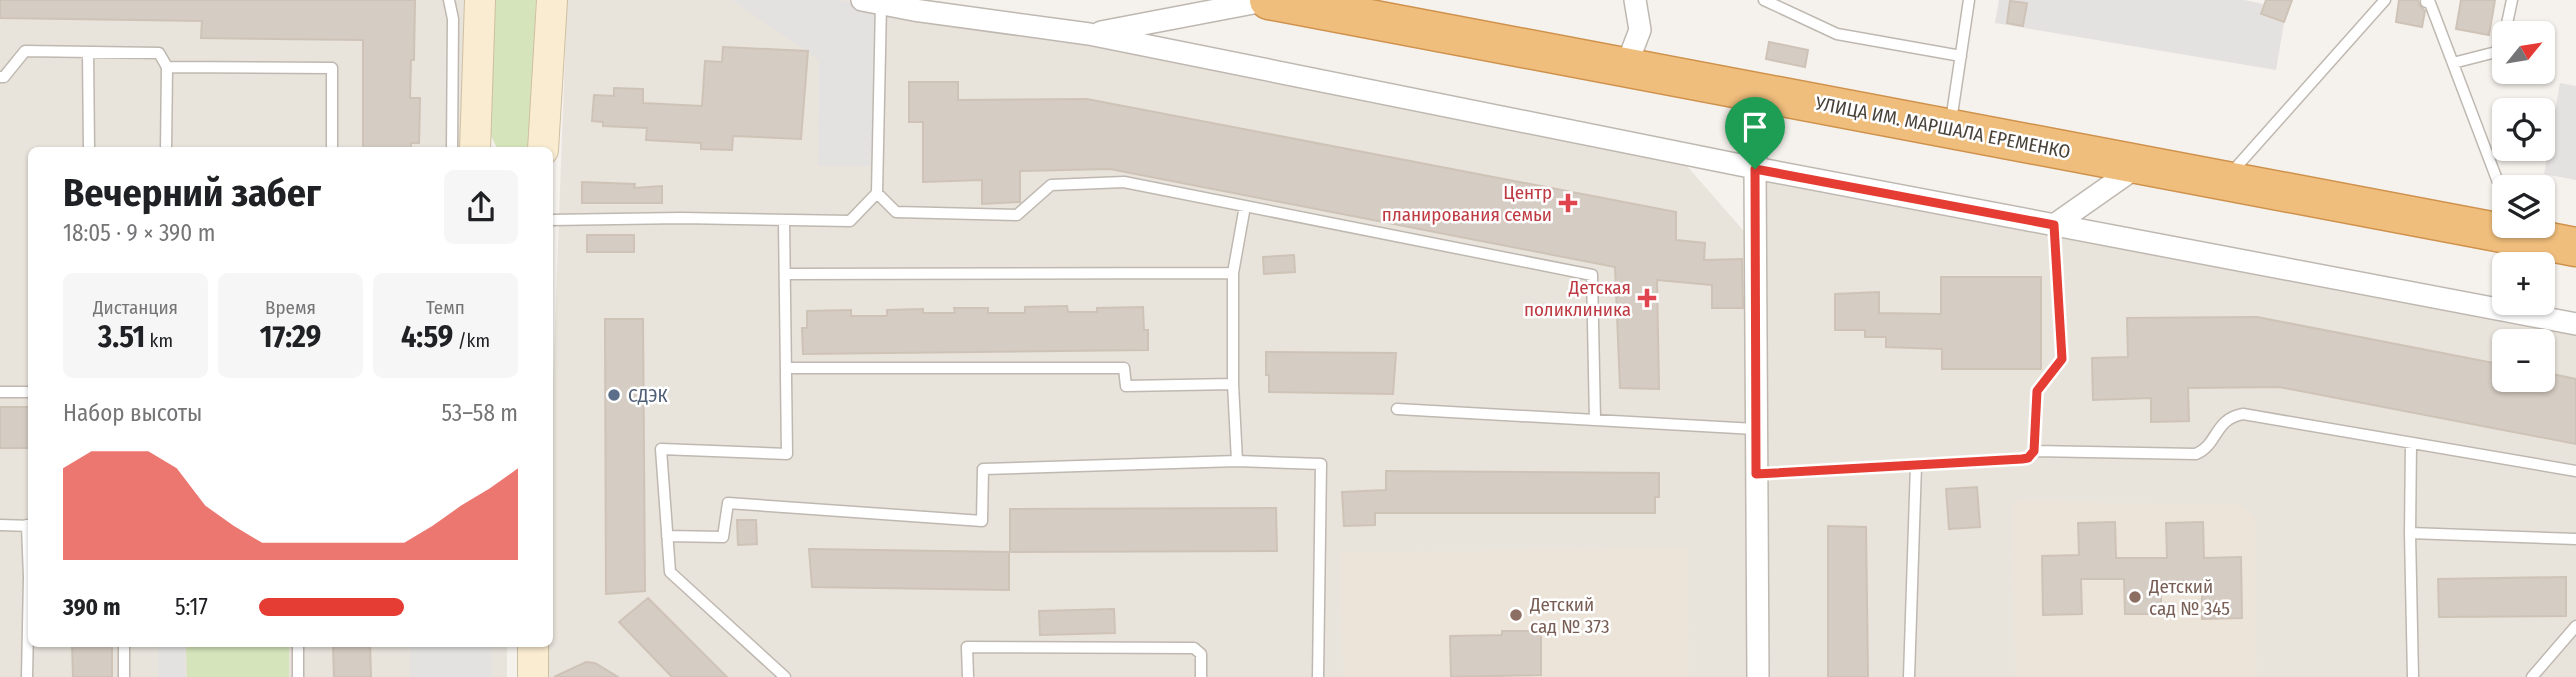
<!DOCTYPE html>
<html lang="ru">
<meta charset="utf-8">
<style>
body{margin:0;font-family:"Fira Sans Condensed",sans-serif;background:#f6f6f6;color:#202124;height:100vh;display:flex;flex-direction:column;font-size:26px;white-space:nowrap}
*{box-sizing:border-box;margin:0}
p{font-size:23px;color:#757577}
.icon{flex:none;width:38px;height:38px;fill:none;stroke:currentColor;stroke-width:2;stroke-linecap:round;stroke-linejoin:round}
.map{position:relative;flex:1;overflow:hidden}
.sheet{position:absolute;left:28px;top:147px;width:525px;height:500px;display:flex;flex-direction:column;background:#fff;border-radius:10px;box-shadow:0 2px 5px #0004}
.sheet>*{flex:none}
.needle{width:46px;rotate:60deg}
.controls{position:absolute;left:2492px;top:21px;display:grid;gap:14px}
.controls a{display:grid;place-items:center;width:63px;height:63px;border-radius:10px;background:#fff;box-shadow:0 2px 5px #0004;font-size:35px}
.pin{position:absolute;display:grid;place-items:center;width:60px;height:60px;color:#fff;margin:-72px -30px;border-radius:50% 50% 50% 0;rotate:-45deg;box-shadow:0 0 7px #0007}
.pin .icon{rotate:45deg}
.round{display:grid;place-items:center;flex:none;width:74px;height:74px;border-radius:10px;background:#f6f6f6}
.headline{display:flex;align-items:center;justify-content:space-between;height:119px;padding:0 35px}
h1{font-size:38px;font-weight:700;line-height:52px}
.figures{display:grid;grid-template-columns:repeat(3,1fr);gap:10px;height:119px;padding:7px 35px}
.figures div{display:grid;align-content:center;border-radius:10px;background:#f6f6f6;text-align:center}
.figures b{font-size:30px;font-weight:700}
.figures small{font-size:19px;font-weight:400}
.figures p{font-size:19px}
.chart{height:196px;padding:14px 35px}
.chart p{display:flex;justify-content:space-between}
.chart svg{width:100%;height:126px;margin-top:7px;fill:#e53d34;opacity:.7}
ul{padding:0 35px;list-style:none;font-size:23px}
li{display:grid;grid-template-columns:112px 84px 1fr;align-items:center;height:52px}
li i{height:18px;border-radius:9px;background:#e53d34}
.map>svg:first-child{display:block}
.residential{fill:#e8e3db;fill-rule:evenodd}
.education{fill:#ece4d8}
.green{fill:#d5e4ba}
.parking{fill:#e4e2e0}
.building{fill:#d5ccc3;stroke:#cfc3b7;stroke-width:2}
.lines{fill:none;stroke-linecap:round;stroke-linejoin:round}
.lane-casing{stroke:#bfb8b0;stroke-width:13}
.street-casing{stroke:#bfb8b0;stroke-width:24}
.secondary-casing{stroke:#cfbfa1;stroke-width:32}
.highway-casing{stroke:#cf924c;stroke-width:41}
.lane{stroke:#fff;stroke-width:10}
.street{stroke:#fff;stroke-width:21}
.secondary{stroke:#faecd1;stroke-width:30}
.highway{stroke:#f0be7c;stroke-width:38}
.route-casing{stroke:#fff;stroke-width:14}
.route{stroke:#e53d34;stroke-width:9}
.health-dot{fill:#e0444e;stroke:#fff;stroke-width:2.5}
.service-dot{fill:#5c6f8a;stroke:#fff;stroke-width:2.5}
.education-dot{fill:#8d6e63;stroke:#fff;stroke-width:2.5}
.labels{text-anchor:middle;stroke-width:5;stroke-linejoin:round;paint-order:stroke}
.street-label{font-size:19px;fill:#49423a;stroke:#fff}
.health-label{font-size:19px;fill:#be3a42;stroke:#fff;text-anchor:end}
.service-label{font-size:19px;fill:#4e5e75;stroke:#fff;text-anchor:start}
.education-label{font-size:19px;fill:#785e54;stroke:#fff;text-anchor:start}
</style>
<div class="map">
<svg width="2576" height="677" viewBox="0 0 2576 677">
<rect width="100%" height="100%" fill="#f5f1ec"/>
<path class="residential" d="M 0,0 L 470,0 L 469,150 L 32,150 L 32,644 L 507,644 L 507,677 L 0,677 Z
M 567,0 L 847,0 L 1165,58 L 1686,165 L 1749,237 L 1748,677 L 542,677 L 543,644 L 550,644 L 550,464 Z
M 1761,179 L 2576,332 L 2576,677 L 1765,677 ZM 2504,341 L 2543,341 L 2543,380 L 2504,380 Z"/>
<path class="education" d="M 2014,502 L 2238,504 L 2255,517 L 2257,677 L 2015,677 Z
M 1688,549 L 1689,677 L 1343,677 L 1342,552 Z"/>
<path class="green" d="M 494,0 L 536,0 L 529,150 L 498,150 L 490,134 Z
M 186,644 L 289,644 L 289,677 L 187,677 Z"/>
<path class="parking" d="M 732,0 L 838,0 L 878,8 L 875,166 L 818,166 L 819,60 Z
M 1999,0 L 2244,0 L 2263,4 L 2260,15 L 2284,23 L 2276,70 L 1995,23 Z
M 2560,83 L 2576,86 L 2576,180 L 2544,174 Z
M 410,644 L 492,644 L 492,677 L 410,677 Z
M 158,647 L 185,647 L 185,677 L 158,677 Z"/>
<path class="building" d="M 0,0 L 415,0 L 414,60 L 411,60 L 410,98 L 420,98 L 419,143 L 411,143 L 411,150 L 363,150 L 363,40 L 201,38 L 202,21 L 0,18 Z
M 2266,0 L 2292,0 L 2284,22 L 2261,14 Z
M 2399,0 L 2418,0 L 2419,5 L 2425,11 L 2422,27 L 2396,22 Z
M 2461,0 L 2495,0 L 2489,35 L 2456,29 Z
M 2010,1 L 2027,3 L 2023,26 L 2007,23 Z
M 1769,42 L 1808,50 L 1805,67 L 1766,59 Z
M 723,47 L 808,51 L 801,139 L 733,136 L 732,150 L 701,149 L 701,143 L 646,140 L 647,128 L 603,126 L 603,122 L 592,121 L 594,95 L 614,96 L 614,88 L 643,89 L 643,103 L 702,106 L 705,61 L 722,62 Z
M 909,82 L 958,82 L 958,100 L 1087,99 L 1676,212 L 1676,240 L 1705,243 L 1704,260 L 1742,259 L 1743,308 L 1712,308 L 1712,285 L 1657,280 L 1659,389 L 1620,388 L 1615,267 L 1110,169 L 1020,171 L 1020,202 L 982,204 L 982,180 L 923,182 L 923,122 L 909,122 Z
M 582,182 L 635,184 L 634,188 L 662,186 L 662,203 L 582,203 Z
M 587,235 L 634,235 L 634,252 L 587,252 Z
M 1294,255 L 1295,272 L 1264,274 L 1263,257 Z
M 1941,277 L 2041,277 L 2041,369 L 1942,369 L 1942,349 L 1886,347 L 1886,337 L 1865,337 L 1865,330 L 1835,330 L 1835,294 L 1879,292 L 1879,313 L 1941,314 Z
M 1067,306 L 1068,312 L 1097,312 L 1097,308 L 1143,307 L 1144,330 L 1148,330 L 1148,350 L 803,354 L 802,328 L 807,328 L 807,311 L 851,310 L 851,316 L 887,316 L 887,310 L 923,309 L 923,313 L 955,313 L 954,308 L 988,308 L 988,313 L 1025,313 L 1025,307 Z
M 2257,317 L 2504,365 L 2504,380 L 2543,380 L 2543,372 L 2576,379 L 2576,444 L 2279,387 L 2188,388 L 2189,421 L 2151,422 L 2151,398 L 2093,400 L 2092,358 L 2128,357 L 2127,318 Z
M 605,319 L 643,319 L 645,591 L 606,594 Z
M 1266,352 L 1396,353 L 1393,394 L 1269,392 L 1269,375 L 1266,375 Z
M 0,407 L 32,407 L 32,448 L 0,448 Z
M 1386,471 L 1659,473 L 1659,497 L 1655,497 L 1655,513 L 1375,513 L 1375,525 L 1344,526 L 1342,492 L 1386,490 Z
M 1977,487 L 1980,527 L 1949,529 L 1946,489 Z
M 1276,508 L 1277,551 L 1010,552 L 1010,509 Z
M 737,520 L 756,520 L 757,544 L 738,545 Z
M 2115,522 L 2116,558 L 2167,558 L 2166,523 L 2203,522 L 2204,558 L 2241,557 L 2242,618 L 2202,619 L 2202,581 L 2161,581 L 2161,614 L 2125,614 L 2124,579 L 2081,579 L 2082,614 L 2043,615 L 2042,556 L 2079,555 L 2078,523 Z
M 1828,526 L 1866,527 L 1868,677 L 1828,677 Z
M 809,549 L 1009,552 L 1009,590 L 812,587 Z
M 2566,577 L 2566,616 L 2439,617 L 2438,579 Z
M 648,598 L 727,677 L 672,677 L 619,622 Z
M 1114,609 L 1115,633 L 1040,635 L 1039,611 Z
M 1502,631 L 1541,631 L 1541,675 L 1451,677 L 1450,636 L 1502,635 Z
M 72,644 L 112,644 L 112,677 L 73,677 Z
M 333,644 L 370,644 L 371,677 L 334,677 Z
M 586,662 L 595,663 L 618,677 L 554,677 Z"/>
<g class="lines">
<g class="lane-casing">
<path id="lane" d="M 449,0 L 453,19 L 452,150
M 1764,0 L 1837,34 L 1961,56
M 2426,2 L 2430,3 L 2504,198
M 2505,33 L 2512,0
M 88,52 L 89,150
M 2453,63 L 2496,52 L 2504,35
M 0,77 L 4,77 L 25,51 L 159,53 L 167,67
M 1951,121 L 1969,0
M 166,150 L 167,67 L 332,68 L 332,150
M 2231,173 L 2385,0
M 877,193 L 896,212 L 1017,215 L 1051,185 L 1124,182 L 1592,275 L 1595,420
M 550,220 L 682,218 L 850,221 L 877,193 L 881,4
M 784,221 L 787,454 L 661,449 L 670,572 L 785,677
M 1233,273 L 1245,206
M 785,274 L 1233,273 L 1233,384 L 1126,386 L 1124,368 L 786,368
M 0,392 L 32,392
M 1397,409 L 1755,429
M 2411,443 L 2410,533 L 2413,677
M 2034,451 L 2196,454 C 2218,445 2214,419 2243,414 L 2576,471
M 1237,461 L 1321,464 L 1318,677
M 1916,465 L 2022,459 L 2028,458 L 2034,451 L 2037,391 L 2062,359 L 2054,225
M 1756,474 L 1916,465 L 1909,677
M 0,525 L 32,526
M 27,525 L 29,577 L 27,677
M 2410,533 L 2576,539
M 667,536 L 723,537 L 728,503 L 982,521 L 983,469 L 1237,461 L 1233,384
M 298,644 L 298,677
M 124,677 L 124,644
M 968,677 L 967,647 L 1194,648 L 1201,654 L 1201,677
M 2532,677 L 2576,626"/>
</g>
<g class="street-casing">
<path id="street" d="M 862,0 L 914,10 L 1089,34 L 1755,168 L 2576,324
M 1101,32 L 1269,0
M 1625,69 L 1640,30 L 1635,0
M 2054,225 L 2141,164
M 1758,677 L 1755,168 L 1760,92"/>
</g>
<g class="secondary-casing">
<path id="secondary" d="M 475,150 L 480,0
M 543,150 L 552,0
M 533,677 L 533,644"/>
</g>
<g class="highway-casing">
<path id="highway" d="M 1269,0 L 2576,247"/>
</g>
<use href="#lane" class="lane"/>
<use href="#street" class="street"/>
<use href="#secondary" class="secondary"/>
<use href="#highway" class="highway"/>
</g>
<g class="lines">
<g class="route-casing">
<path id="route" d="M 1755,169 L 2054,225 L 2062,359 L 2037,391 L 2034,451 L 2028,458 L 2022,459 L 1756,474 Z"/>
</g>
<use href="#route" class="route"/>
</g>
<g class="health-dot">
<path d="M1564.5 192.5h7v7h7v7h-7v7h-7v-7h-7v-7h7z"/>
<path d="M1643.5 287.5h7v7h7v7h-7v7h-7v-7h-7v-7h7z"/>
</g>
<circle class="service-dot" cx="614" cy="395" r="7"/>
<g class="education-dot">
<circle cx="2135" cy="597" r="7"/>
<circle cx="1516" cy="615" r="7"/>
</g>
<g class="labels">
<g class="street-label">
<text transform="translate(1943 127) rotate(11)" y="7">УЛИЦА ИМ. МАРШАЛА ЕРЕМЕНКО</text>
</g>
<g class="health-label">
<text x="1552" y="199">Центр<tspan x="1552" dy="22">планирования семьи</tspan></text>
<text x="1631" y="294">Детская<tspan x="1631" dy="22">поликлиника</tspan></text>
</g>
<g class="service-label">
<text x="628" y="402">СДЭК</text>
</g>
<g class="education-label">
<text x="2149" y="593">Детский<tspan x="2149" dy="22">сад № 345</tspan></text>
<text x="1530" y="611">Детский<tspan x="1530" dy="22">сад № 373</tspan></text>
</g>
</g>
</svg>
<div class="controls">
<a><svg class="needle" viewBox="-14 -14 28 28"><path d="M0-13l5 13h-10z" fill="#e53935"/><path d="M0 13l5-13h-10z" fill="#757577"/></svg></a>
<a><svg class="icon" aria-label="locate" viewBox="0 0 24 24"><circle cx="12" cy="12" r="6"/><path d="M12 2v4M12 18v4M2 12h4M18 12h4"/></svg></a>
<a><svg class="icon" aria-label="layers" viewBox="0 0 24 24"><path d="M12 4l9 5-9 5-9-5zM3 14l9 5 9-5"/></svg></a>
<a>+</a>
<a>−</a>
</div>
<div class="pin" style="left:1755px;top:169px;background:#1e9e55"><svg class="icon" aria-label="arrive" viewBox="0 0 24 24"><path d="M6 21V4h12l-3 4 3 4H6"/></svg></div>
<section class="sheet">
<div class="headline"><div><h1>Вечерний забег</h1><p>18:05 · 9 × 390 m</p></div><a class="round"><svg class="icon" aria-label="share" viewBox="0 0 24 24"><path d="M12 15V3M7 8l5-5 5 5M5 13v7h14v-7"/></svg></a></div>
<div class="figures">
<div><p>Дистанция</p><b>3.51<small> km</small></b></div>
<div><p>Время</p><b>17:29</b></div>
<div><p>Темп</p><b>4:59<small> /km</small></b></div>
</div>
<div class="chart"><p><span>Набор высоты</span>53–58 m</p>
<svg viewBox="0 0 160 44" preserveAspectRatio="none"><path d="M0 44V12L10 6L20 6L30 6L40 12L50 25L60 32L70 38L80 38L90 38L100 38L110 38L120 38L130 32L140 25L150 19L160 12V44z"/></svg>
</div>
<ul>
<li><b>390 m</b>5:17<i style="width:56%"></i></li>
</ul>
</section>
</div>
